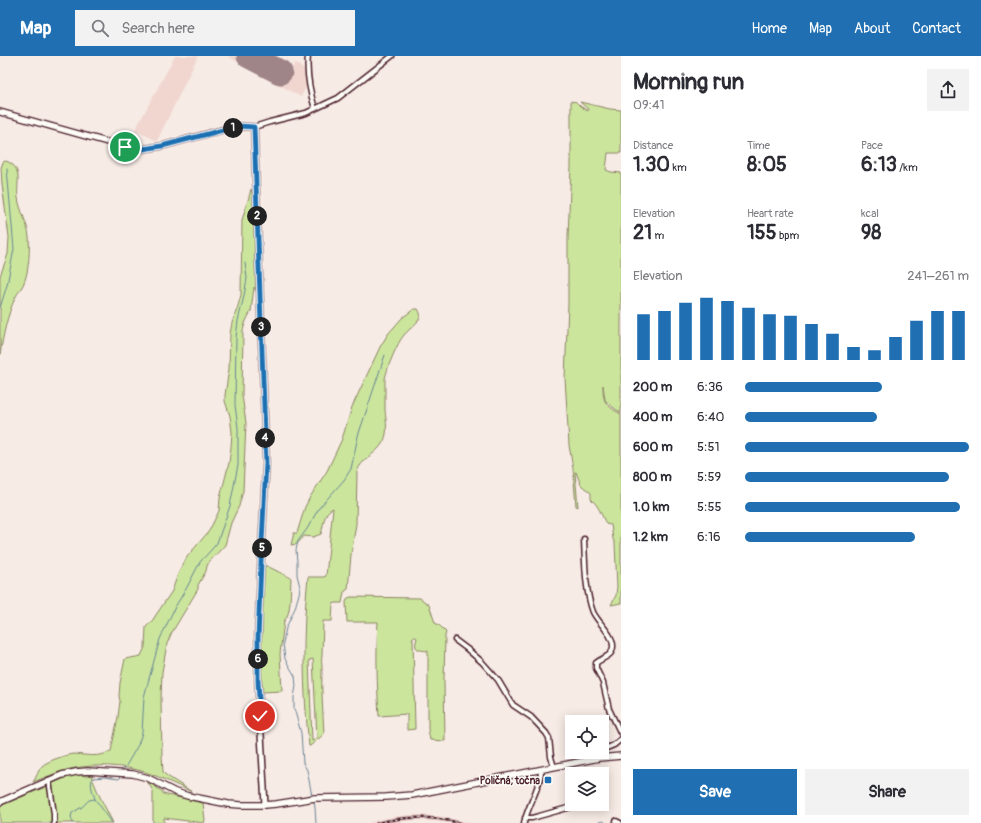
<!DOCTYPE html>
<meta charset="utf-8">
<style>
body{margin:0;font-family:Pangolin,sans-serif;background:#f2f2f3;color:#2b2b33;height:100vh;display:flex;flex-direction:column;font-size:15px;white-space:nowrap}
*{box-sizing:border-box;margin:0}
p{font-size:13px;color:#7c7c81}
.icon{flex:none;width:22px;height:22px;fill:none;stroke:currentColor;stroke-width:2;stroke-linecap:round;stroke-linejoin:round}
.map{position:relative;flex:1;overflow:hidden}
.details{display:flex;flex-direction:column;background:#fff;width:360px}
.details>*{flex:none}
.fabs{position:absolute;left:565px;top:659px;display:grid;gap:8px}
.fabs a{display:grid;place-items:center;width:44px;height:44px;border-radius:0px;background:#fff;box-shadow:0 2px 10px #0003;font-size:20px}
.pin{position:absolute;display:grid;place-items:center;width:34px;height:34px;color:#fff;margin:-17px;border:2px solid #fff;border-radius:50%;box-shadow:0 1px 4px #0007}
.km{position:absolute;width:20px;height:20px;margin:-10px;border-radius:50%;background:#222;color:#fff;font-size:11px;line-height:20px;text-align:center}
.round{display:grid;place-items:center;flex:none;width:42px;height:42px;border-radius:0px;background:#f2f2f3}
.head{display:flex;align-items:center;justify-content:space-between;height:68px;padding:0 12px}
h1{font-size:22px;font-weight:700;line-height:30px}
.metrics{display:grid;grid-template-columns:repeat(3,1fr);gap:6px;height:68px;padding:4px 12px}
.metrics div{display:grid;align-content:center}
.metrics b{font-size:20px;font-weight:700}
.metrics small{font-size:11px;font-weight:400}
.metrics p{font-size:11px}
.chart{height:112px;padding:8px 12px}
.chart p{display:flex;justify-content:space-between}
.chart svg{width:100%;height:72px;margin-top:4px;stroke:#1f6fb2;stroke-width:6}
.cta{display:flex;gap:8px;margin-top:auto;padding:8px 12px}
.cta a{flex:1;height:46px;border-radius:0px;background:#1f6fb2;color:#fff;font-size:16px;font-weight:700;line-height:46px;text-align:center}
.cta a+a{background:#f2f2f3;color:#2b2b33}
ul{padding:0 12px;list-style:none;font-size:13px}
li{display:grid;grid-template-columns:64px 48px 1fr;align-items:center;height:30px}
li i{height:10px;border-radius:5px;background:#1f6fb2}
header{display:flex;align-items:center;gap:24px;box-sizing:border-box;height:56px;padding:0 20px;background:#1f6fb2;color:#fff}
header strong{font-size:19px}
nav{display:flex;gap:22px;margin-inline-start:auto;font-size:14px}
.search{width:280px;height:36px;background:#f2f2f3;display:flex;align-items:center;gap:10px;box-sizing:border-box;padding:0 14px;border-radius:0px;color:#7c7c81;font-size:15px}
main{display:flex;flex:1;min-height:0}
.map>svg:first-child{display:block}
.built{fill:#f0d6cf}
.green{fill:#cbe69c;stroke:#8a8264;fill-rule:evenodd}
.lines{fill:none;stroke-linecap:round;stroke-linejoin:round}
.stream{stroke:#688395;stroke-width:1}
.runway{stroke:#a08588;stroke-width:25}
.minor-casing{stroke:#4a1f2b;stroke-width:7}
.tertiary-casing{stroke:#4a1f2b;stroke-width:8}
.secondary-casing{stroke:#4a1f2b;stroke-width:8}
.minor{stroke:#fdfcf7;stroke-width:4}
.tertiary{stroke:#fdfcf7;stroke-width:5}
.secondary{stroke:#fdfcf7;stroke-width:5.5}
.rail-casing{stroke:#4a1f2b;stroke-width:2.5}
.rail{stroke:#fdfcf7;stroke-width:1;stroke-dasharray:3;stroke-linecap:butt}
.route-casing{stroke:#fff;stroke-width:8}
.route{stroke:#1f6fb2;stroke-width:5}
.poi-dot{fill:#1f6fb2;stroke:#fdfcf7;stroke-width:1.5}
.labels{text-anchor:middle;stroke-width:3;stroke-linejoin:round;paint-order:stroke}
.poi-label{font-size:10px;font-weight:bold;fill:#4a1f2b;stroke:#fdfcf7;text-anchor:end}
</style>
<header>
<strong>Map</strong>
<div class="search"><svg class="icon" aria-label="search" viewBox="0 0 24 24"><circle cx="10" cy="10" r="6"/><path d="M15 15l6 6"/></svg>Search here</div>
<nav><a>Home</a><a>Map</a><a>About</a><a>Contact</a></nav>
</header>
<main>
<div class="map">
<svg width="621" height="767" viewBox="0 0 621 767">
<rect width="100%" height="100%" fill="#f7ebe5"/>
<filter id="ink" filterUnits="userSpaceOnUse"><feTurbulence type="fractalNoise" baseFrequency=".025" numOctaves="2"/><feDisplacementMap in="SourceGraphic" scale="8" xChannelSelector="R" yChannelSelector="G"/><feConvolveMatrix kernelMatrix="1 2 1 2 8 2 1 2 1" color-interpolation-filters="sRGB"/></filter>
<g filter="url(#ink)">
<path class="built" d="M 175,0 L 198,0 L 157,85 L 135,74 Z
M 227,0 L 265,0 L 291,14 L 295,7 L 305,14 L 306,31 L 301,41 Z
M 407,759 L 422,759 L 444,761 L 471,767 L 448,767 L 431,765 L 413,764 L 390,767 L 368,767 L 386,762 Z"/>
<path class="green" d="M 571,45 L 574,46 L 575,45 L 580,50 L 588,55 L 588,53 L 580,46 L 610,53 L 621,54 L 621,97 L 608,97 L 606,114 L 611,116 L 621,117 L 621,357 L 610,349 L 605,344 L 603,329 C 603,333 603,338 604,342 C 605,349 615,355 621,358 L 621,547 L 611,549 L 615,541 L 616,540 L 616,538 L 617,531 L 615,487 L 613,483 L 611,469 L 606,468 C 601,458 599,450 591,443 L 591,437 L 581,429 L 576,416 L 575,416 L 578,451 L 576,450 L 573,413 L 569,389 L 565,322 L 568,248 L 568,180 L 571,111 Z
M 6,105 C 24,112 16,127 18,142 C 20,155 28,168 29,181 C 30,193 29,212 25,224 C 23,231 18,236 15,242 C 7,260 3,280 0,299 L 0,220 L 8,198 L 9,181 L 2,128 L 1,112 L 3,106 Z
M 251,133 L 253,140 L 256,235 L 254,231 L 251,255 L 246,265 L 243,274 L 242,339 L 246,367 L 243,435 L 239,450 L 231,467 L 225,489 L 209,506 L 207,510 L 206,515 L 198,529 L 198,533 L 171,578 L 167,588 L 162,616 L 161,642 L 162,699 L 163,716 L 167,720 L 192,736 C 174,728 157,719 138,714 C 113,708 83,708 59,716 C 50,719 42,723 33,726 C 37,721 38,714 42,710 C 47,705 68,698 74,698 C 86,699 100,702 111,695 L 118,661 L 120,645 L 119,640 L 120,627 L 125,603 L 141,600 L 145,591 L 146,571 L 152,565 L 172,535 L 178,518 L 187,501 L 209,475 L 219,455 L 220,442 L 229,407 L 231,391 L 232,376 L 230,360 L 225,345 L 225,339 L 229,313 L 230,278 L 232,267 L 238,250 L 241,239 L 242,164 L 249,141 Z
M 414,253 L 418,253 C 420,256 421,259 420,262 C 416,269 409,273 404,279 C 397,287 387,312 385,323 C 385,333 385,344 385,354 C 386,366 389,378 382,388 C 375,399 361,403 357,416 L 356,468 L 351,499 L 348,533 L 344,536 L 342,547 L 336,547 L 333,548 L 332,565 L 323,565 L 322,600 C 321,603 322,608 322,612 C 321,634 323,656 324,678 L 310,690 L 309,690 C 303,634 302,577 308,521 L 324,521 L 326,520 L 333,452 C 323,456 324,469 321,478 L 313,481 L 304,480 L 297,488 L 291,489 L 294,477 L 297,477 L 305,451 L 310,441 L 327,415 L 342,383 L 352,351 L 380,291 L 388,278 L 402,262 ZM 313,603 L 317,682 L 312,685 L 309,604 Z
M 264,510 L 267,510 L 291,522 C 290,533 292,558 284,565 L 280,598 L 282,635 L 262,636 L 261,597 Z
M 351,541 L 420,542 L 429,549 L 435,567 L 439,569 L 446,576 L 445,580 L 444,625 L 445,685 L 430,684 L 428,673 L 428,595 C 418,594 413,594 417,582 L 416,581 L 413,581 L 412,583 L 413,583 L 415,673 L 407,674 L 407,658 L 379,660 C 377,628 376,597 378,566 L 347,566 L 346,546 L 348,542 Z
M 79,719 L 83,719 L 85,720 L 92,719 L 92,722 L 100,741 L 113,767 L 56,767 L 51,728 L 70,720 Z
M 147,725 L 163,736 L 163,738 L 203,747 L 205,764 L 204,767 L 164,762 L 164,767 L 153,767 L 153,735 Z
M 48,730 L 49,730 L 53,759 L 53,767 L 0,767 L 0,750 Z"/>
<g class="lines">
<path class="stream" d="M 0,252 L 7,229 L 14,193 L 7,113
M 123,715 L 138,689 L 142,677 L 144,641 L 160,583 L 175,551 L 186,533 L 200,506 L 212,493 L 217,487 L 230,450 L 238,409 L 238,372 L 235,349 L 236,281 L 238,265 L 244,240 L 247,222 L 245,207
M 312,740 L 307,714 L 303,707 L 301,677 L 294,652 L 294,641 L 296,630 L 295,620 L 285,603 L 283,587 L 286,572 L 295,552 L 299,538 L 300,531 L 297,519 L 297,506 L 296,494 L 298,485 L 307,473 L 319,452 L 344,424 L 351,413 L 358,380 L 385,299
M 95,743 C 93,736 89,728 93,722 L 104,721 L 119,723 L 120,720
M 314,745 L 315,752 L 316,767
M 73,767 L 71,761 L 72,757 L 82,751 L 89,744 L 95,743 L 111,765 L 111,767
M 596,767 L 603,765 L 606,767"/>
<path class="runway" d="M 249,0 L 280,16"/>
<g class="minor-casing">
<path id="minor" d="M 308,0 C 306,18 310,36 315,53
M 254,71 L 270,66 L 306,57 L 338,42 L 392,0
M 584,483 C 585,506 585,535 593,556 C 598,567 614,579 613,591 C 612,601 603,601 596,607 L 596,612 L 603,627 L 609,653 L 621,678
M 455,584 L 467,593 L 482,606 L 498,624 L 513,649 L 531,661 L 546,677 L 549,682 L 551,701 L 554,711
M 602,694 L 614,689 L 621,683
M 49,724 L 54,758 L 54,767
M 525,762 L 532,762 L 582,748
M 616,765 L 620,767
M 524,767 C 527,752 542,727 541,714"/>
</g>
<g class="tertiary-casing">
<path id="tertiary" d="M 0,56 L 125,91 L 143,93 L 162,90 L 237,70 L 254,71 L 266,407 L 261,506 L 258,582 L 258,625 L 265,749"/>
</g>
<g class="secondary-casing">
<path id="secondary" d="M 0,746 L 62,719 L 76,716 L 88,715 L 133,718 L 148,722 L 175,736 L 188,740 L 228,748 L 241,749 L 265,749 L 276,748 L 315,742 L 386,741 L 412,739 L 599,702 L 621,700"/>
</g>
<use href="#minor" class="minor"/>
<use href="#tertiary" class="tertiary"/>
<use href="#secondary" class="secondary"/>
<g class="rail-casing">
<path id="rail" d="M 377,767 C 405,760 432,760 460,767"/>
</g>
<use href="#rail" class="rail"/>
</g>
</g>
<g class="lines" filter="url(#ink)">
<g class="route-casing">
<path id="route" d="M 125,91 L 143,93 L 162,90 L 238,70 L 254,71 L 266,407 L 261,506 L 258,582 L 258,625 L 260,660"/>
</g>
<use href="#route" class="route"/>
</g>
<rect class="poi-dot" x="544" y="720" width="8" height="8" rx="2"/>
<g class="labels">
<g class="poi-label">
<text x="540" y="728">Poličná, točna</text>
</g>
</g>
</svg>
<div class="fabs">
<a><svg class="icon" aria-label="locate" viewBox="0 0 24 24"><circle cx="12" cy="12" r="6"/><path d="M12 2v4M12 18v4M2 12h4M18 12h4"/></svg></a>
<a><svg class="icon" aria-label="layers" viewBox="0 0 24 24"><path d="M12 4l9 5-9 5-9-5zM3 14l9 5 9-5"/></svg></a>
</div>
<div class="pin" style="left:125px;top:91px;background:#1e9e55"><svg class="icon" aria-label="arrive" viewBox="0 0 24 24"><path d="M6 21V4h12l-3 4 3 4H6"/></svg></div>
<div class="pin" style="left:260px;top:660px;background:#d93025"><svg class="icon" aria-label="check" viewBox="0 0 24 24"><path d="M5 12l5 5 9-10"/></svg></div>
<b class="km" style="left:233px;top:72px">1</b>
<b class="km" style="left:257px;top:160px">2</b>
<b class="km" style="left:261px;top:271px">3</b>
<b class="km" style="left:265px;top:382px">4</b>
<b class="km" style="left:262px;top:492px">5</b>
<b class="km" style="left:258px;top:603px">6</b>
</div>
<section class="details">
<div class="head"><div><h1>Morning run</h1><p>09:41</p></div><a class="round"><svg class="icon" aria-label="share" viewBox="0 0 24 24"><path d="M12 15V3M7 8l5-5 5 5M5 13v7h14v-7"/></svg></a></div>
<div class="metrics">
<div><p>Distance</p><b>1.30<small> km</small></b></div>
<div><p>Time</p><b>8:05</b></div>
<div><p>Pace</p><b>6:13<small> /km</small></b></div>
</div>
<div class="metrics">
<div><p>Elevation</p><b>21<small> m</small></b></div>
<div><p>Heart rate</p><b>155<small> bpm</small></b></div>
<div><p>kcal</p><b>98</b></div>
</div>
<div class="chart"><p><span>Elevation</span>241–261 m</p>
<svg viewBox="0 0 160 44" preserveAspectRatio="none"><path d="M5 44V16M15 44V14M25 44V9M35 44V6M45 44V8M55 44V12M65 44V16M75 44V17M85 44V22M95 44V28M105 44V36M115 44V38M125 44V30M135 44V20M145 44V14M155 44V14"/></svg>
</div>
<ul>
<li><b>200 m</b>6:36<i style="width:61%"></i></li>
<li><b>400 m</b>6:40<i style="width:59%"></i></li>
<li><b>600 m</b>5:51<i style="width:100%"></i></li>
<li><b>800 m</b>5:59<i style="width:91%"></i></li>
<li><b>1.0 km</b>5:55<i style="width:96%"></i></li>
<li><b>1.2 km</b>6:16<i style="width:76%"></i></li>
</ul>
<div class="cta"><a>Save</a><a>Share</a></div>
</section>
</main>
